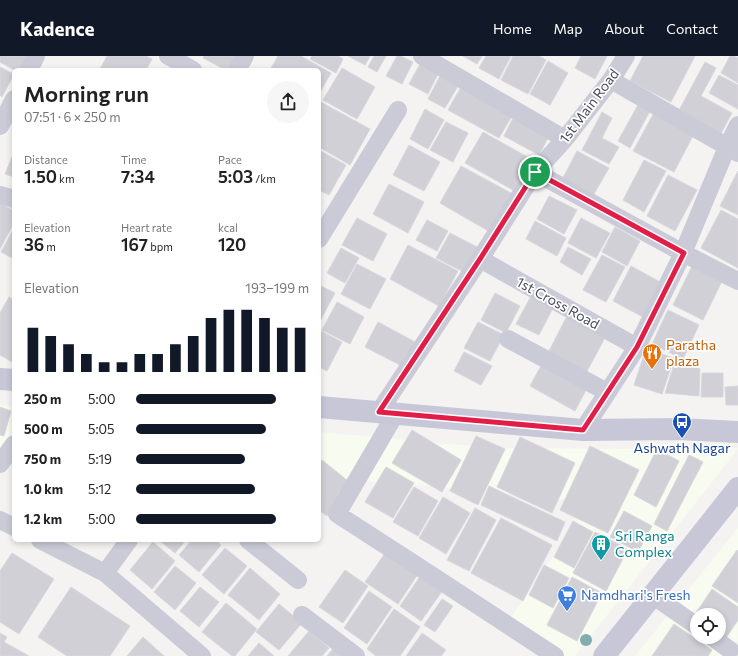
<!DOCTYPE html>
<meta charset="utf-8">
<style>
body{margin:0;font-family:Commissioner,sans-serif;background:#f6f6f6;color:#222;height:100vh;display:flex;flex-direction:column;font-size:15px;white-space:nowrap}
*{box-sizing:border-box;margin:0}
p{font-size:13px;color:#767676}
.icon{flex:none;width:22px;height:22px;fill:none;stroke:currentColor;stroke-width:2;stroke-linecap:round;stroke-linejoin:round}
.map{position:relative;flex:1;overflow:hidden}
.details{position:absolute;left:12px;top:12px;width:309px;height:474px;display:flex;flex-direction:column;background:#fff;border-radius:6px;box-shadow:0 2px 6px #0003}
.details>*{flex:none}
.fabs{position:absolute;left:690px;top:552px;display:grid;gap:8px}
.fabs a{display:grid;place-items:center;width:36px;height:36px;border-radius:50%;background:#fff;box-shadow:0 2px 6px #0003;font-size:20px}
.pin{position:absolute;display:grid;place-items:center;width:34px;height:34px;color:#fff;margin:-17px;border:2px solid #fff;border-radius:50%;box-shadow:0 1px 4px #0007}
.round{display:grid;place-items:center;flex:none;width:42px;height:42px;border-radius:21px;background:#f6f6f6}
.summary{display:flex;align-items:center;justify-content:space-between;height:68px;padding:0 12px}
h1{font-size:22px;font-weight:600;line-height:30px}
.stats{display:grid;grid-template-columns:repeat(3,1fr);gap:6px;height:68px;padding:4px 12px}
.stats div{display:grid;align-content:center}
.stats b{font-size:17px;font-weight:600}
.stats small{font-size:11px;font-weight:400}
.stats p{font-size:11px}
.chart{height:112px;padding:8px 12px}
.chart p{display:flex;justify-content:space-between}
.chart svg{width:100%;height:72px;margin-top:4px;stroke:#111827;stroke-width:6}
ul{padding:0 12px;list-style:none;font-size:13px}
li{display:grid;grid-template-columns:64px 48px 1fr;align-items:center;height:30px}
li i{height:10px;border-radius:5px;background:#111827}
header{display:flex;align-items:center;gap:24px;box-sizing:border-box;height:56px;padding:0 20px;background:#111827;color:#fff}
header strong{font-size:19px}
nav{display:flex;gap:22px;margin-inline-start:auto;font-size:14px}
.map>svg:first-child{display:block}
.commercial{fill:#f8fbef;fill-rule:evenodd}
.building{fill:#d1d0d6;stroke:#d8d7dd}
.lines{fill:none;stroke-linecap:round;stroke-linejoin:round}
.street{stroke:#cbcbd8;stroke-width:18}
.secondary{stroke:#c8c7d8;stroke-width:22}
.tree{fill:#80adaf}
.route-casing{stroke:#fff;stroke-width:8}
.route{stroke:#e11d48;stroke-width:5}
.labels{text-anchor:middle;stroke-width:3.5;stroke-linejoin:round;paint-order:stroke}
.street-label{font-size:14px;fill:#4c4c5e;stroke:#fff}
.food-label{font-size:14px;fill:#c56008;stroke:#fff;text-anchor:start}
.transit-label{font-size:14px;fill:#164399;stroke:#fff}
.culture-label{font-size:14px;fill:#0d838f;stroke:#fff;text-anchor:start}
.shop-label{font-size:14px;fill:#366cbe;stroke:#fff;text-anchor:start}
</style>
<header>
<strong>Kadence</strong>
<nav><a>Home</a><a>Map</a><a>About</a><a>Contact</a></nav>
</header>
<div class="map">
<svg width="738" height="600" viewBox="0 0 738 600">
<rect width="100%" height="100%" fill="#f4f3f2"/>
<path class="commercial" d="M 0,349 L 14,350 L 14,394 L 0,393 Z
M 319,376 L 493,392 L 627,393 L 738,392 L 738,393 L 575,600 L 560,600 L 508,566 L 590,447 L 489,435 L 319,421 Z
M 738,472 L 738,584 L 725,600 L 635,600 ZM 697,559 L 719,559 L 719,581 L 697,581 Z"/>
<path class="building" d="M 0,0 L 28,0 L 20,14 L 14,14 L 0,6 Z
M 107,0 L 146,0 L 152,3 L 146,14 L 102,14 L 100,13 Z
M 204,0 L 240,0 L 232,14 L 226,14 L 203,2 Z
M 278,0 L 301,0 L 331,17 L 319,38 L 319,14 L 270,14 Z
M 312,0 L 338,0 L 343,3 L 336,17 L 310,3 Z
M 348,0 L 370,0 L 365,9 Z
M 374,0 L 386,0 L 377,16 L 368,11 Z
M 397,0 L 401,0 L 413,6 L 402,28 L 386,20 Z
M 463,0 L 482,0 L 477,8 Z
M 486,0 L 511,0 L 499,23 L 479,12 Z
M 513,0 L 539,0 L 546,4 L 528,38 L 501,24 Z
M 581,0 L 607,0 L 595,23 L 575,12 Z
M 643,0 L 695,0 L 671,46 L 630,25 Z
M 730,0 L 733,0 L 738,2 L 738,27 L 721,17 Z
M 548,5 L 568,17 L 550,49 L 530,38 Z
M 705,6 L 716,12 L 701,40 L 732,57 L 719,81 L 677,58 Z
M 420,8 L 438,18 L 428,38 L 409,28 Z
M 0,11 L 14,18 L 2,41 L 0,39 Z
M 342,12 L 375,31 L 357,63 L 323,44 Z
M 719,19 L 738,29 L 738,53 L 709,37 Z
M 440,20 L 458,30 L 445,52 L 428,43 Z
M 461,31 L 512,60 L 499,82 L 448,54 Z
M 319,45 L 370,73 L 350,109 L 319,91 Z
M 639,47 L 651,53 L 630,92 L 618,85 Z
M 425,53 L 444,64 L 428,93 L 410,83 Z
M 655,55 L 695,76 L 674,116 L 633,95 Z
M 602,56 L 612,62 L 602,82 L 619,91 L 609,108 L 582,94 Z
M 515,58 L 550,78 L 539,99 L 504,80 Z
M 446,66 L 468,77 L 453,106 L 430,94 Z
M 483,76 L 531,103 L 513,134 L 465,107 Z
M 409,89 L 440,106 L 424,135 L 393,119 Z
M 319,94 L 346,109 L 329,139 L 319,134 Z
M 577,95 L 609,112 L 594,138 L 563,122 Z
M 14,96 L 14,121 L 5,118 Z
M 644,104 L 666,115 L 644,156 L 623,144 Z
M 461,110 L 511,137 L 490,176 L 440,147 Z
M 738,115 L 738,159 L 720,150 Z
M 668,119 L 697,134 L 675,175 L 647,160 Z
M 389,128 L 424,146 L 408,177 L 373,158 Z
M 549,140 L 577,154 L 564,178 L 537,163 Z
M 0,147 L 14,155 L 14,167 L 0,193 Z
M 721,154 L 738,163 L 738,212 L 701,192 Z
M 357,162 L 387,178 L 373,205 L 342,189 Z
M 581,162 L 610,177 L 596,202 L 568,187 Z
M 427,164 L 448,175 L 437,195 L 416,184 Z
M 535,165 L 566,182 L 557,200 L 526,183 Z
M 615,171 L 640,185 L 627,210 L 602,196 Z
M 14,172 L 14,203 L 1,196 Z
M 450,177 L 479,192 L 466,217 L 436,202 Z
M 408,189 L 458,215 L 439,250 L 390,223 Z
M 568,191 L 591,203 L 582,219 L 560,206 Z
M 341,192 L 359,202 L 345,227 L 327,217 Z
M 602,199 L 625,211 L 606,246 L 583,234 Z
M 694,206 L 724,221 L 703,264 L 673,249 Z
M 357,208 L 386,223 L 370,253 L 341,238 Z
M 631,210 L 662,227 L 643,261 L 613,245 Z
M 319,229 L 335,237 L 319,267 Z
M 495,237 L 520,250 L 506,277 L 481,264 Z
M 532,238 L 554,250 L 539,279 L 516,268 Z
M 9,241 L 14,244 L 14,307 L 0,299 L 0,257 Z
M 337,246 L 364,261 L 350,288 L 322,274 Z
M 668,254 L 699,269 L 683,303 L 652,288 Z
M 568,258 L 607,278 L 585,319 L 547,299 Z
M 378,266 L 415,286 L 402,310 L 365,291 Z
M 478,266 L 504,279 L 490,305 L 464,292 Z
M 319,274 L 342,286 L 327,315 L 319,311 Z
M 646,293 L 674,302 L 662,338 L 634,329 Z
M 464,296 L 492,310 L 481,329 L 454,315 Z
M 676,302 L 700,313 L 699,340 L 665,337 Z
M 542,308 L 587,332 L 575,355 L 530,330 Z
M 702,317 L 723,317 L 723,341 L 701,341 Z
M 738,330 L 738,349 L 726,349 L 725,331 Z
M 0,351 L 11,355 L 4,380 L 0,379 Z
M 412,374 L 461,404 L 442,436 L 392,407 Z
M 476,380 L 505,393 L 478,449 L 450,435 Z
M 520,381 L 575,407 L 552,457 L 497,431 Z
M 590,390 L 639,414 L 608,477 L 560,454 Z
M 657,393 L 679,405 L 656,451 L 634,439 Z
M 689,399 L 703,406 L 667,475 L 654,468 Z
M 322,404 L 348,425 L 337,439 L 340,442 L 327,460 L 319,454 L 319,408 Z
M 386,411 L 414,427 L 393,462 L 365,446 Z
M 489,430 L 565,466 L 557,485 L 481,449 Z
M 414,431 L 438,445 L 418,480 L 393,466 Z
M 443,441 L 470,457 L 446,498 L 419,482 Z
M 475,452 L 496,464 L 469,515 L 447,504 Z
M 624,455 L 652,470 L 638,496 L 610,481 Z
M 501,462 L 552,489 L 523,545 L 471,517 Z
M 573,465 L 593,476 L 574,512 L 554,501 Z
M 595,476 L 628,493 L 606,535 L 573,517 Z
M 159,484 L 186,484 L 175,497 Z
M 192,484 L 216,484 L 221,489 L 199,516 L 179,499 Z
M 153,486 L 175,505 L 152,533 L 130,514 Z
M 225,492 L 247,510 L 224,538 L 202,519 Z
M 388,493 L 420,515 L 398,548 L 365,526 Z
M 737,494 L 738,495 L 738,547 L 712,530 Z
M 12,497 L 54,523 L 19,578 L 0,566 L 0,515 Z
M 544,509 L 569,522 L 553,552 L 529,539 Z
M 175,510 L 196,527 L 175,554 L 154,536 Z
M 250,512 L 280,538 L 259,564 L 228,539 Z
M 345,514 L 368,530 L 343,567 L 319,551 Z
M 421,519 L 443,534 L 421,565 L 400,550 Z
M 572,521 L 602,537 L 577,585 L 547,569 Z
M 71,531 L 130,570 L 110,600 L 67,600 L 38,581 Z
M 200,531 L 219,546 L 199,571 L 180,555 Z
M 712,533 L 738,551 L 738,564 L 726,582 L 719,577 L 719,559 L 697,559 L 697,562 L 694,560 Z
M 369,535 L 392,551 L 367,588 L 344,572 Z
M 442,543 L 453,550 L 435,576 L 424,569 Z
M 226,547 L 257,573 L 235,600 L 232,600 L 202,576 Z
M 279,548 L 302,567 L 279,594 L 256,576 Z
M 394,553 L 420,571 L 400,600 L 376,600 L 367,593 Z
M 674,568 L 712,594 L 708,600 L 652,600 Z
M 309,575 L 329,592 L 322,600 L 288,600 Z
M 0,577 L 7,581 L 4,586 L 29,600 L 0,600 Z
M 422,577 L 446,594 L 441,600 L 406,600 Z
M 143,581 L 164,600 L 127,600 Z
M 259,587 L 274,600 L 248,600 Z
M 336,589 L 349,600 L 327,600 Z"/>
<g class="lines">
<path class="street" d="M 168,0 L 193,14
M 422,0 L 565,83
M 29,14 L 36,0
M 237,14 L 245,0
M 611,24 L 738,97
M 0,70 L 14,43
M 535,116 L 683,197 L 738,225
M 0,139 L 14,143
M 319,183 L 398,54
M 480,203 L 637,291
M 508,283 L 607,336
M 379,356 L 480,203 L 535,116 L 565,83 L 611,24 L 626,0
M 396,357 L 337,458 L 416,509 L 555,600
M 583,374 L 637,291 L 683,197 L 727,91 L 738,69
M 0,408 L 14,388
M 0,464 L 14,471
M 40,484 L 105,517 L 202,600
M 248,484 L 298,524
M 105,517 L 129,484
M 652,539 L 697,570
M 302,559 L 356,600
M 712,581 L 730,594"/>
<path class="secondary" d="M 0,323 L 14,324
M 319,351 L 583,374 L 679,373 L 738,376
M 604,600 L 696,485 L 738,432"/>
</g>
<circle class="tree" cx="586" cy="584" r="6"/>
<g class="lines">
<g class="route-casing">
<path id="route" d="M 535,116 L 684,197 L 637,291 L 583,374 L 379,356 L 480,203 Z"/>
</g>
<use href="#route" class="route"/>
</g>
<defs>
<g id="restaurant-pin" transform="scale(1)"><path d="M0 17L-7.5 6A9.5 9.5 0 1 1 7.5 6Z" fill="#e8710a" stroke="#fff"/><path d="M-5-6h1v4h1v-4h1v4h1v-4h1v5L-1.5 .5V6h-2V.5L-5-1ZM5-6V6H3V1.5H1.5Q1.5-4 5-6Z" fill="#fff"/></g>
<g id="bus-pin" transform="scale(1)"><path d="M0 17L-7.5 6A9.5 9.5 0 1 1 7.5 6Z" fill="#1a4fb4" stroke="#fff"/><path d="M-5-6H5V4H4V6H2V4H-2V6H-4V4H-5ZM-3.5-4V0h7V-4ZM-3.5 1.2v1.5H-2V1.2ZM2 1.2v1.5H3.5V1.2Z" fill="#fff"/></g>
<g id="building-pin" transform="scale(1)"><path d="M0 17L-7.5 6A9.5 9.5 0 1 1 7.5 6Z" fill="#0f9aa8" stroke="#fff"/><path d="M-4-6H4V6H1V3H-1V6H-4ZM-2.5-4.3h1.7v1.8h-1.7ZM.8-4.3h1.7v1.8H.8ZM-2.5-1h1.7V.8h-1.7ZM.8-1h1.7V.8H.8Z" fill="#fff"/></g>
<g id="supermarket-pin" transform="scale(1)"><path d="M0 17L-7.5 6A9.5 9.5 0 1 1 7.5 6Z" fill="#3f7fe0" stroke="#fff"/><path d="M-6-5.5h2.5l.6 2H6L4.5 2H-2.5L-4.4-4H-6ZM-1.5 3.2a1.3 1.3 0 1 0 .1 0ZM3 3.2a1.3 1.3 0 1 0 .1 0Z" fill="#fff"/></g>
</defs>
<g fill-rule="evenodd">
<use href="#restaurant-pin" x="652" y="297"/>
<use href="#bus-pin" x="682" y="366"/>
<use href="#building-pin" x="601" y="488"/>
<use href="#supermarket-pin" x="567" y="539"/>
</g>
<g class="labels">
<g class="street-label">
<text transform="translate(589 50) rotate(-53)" y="5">1st Main Road</text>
<text transform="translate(558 247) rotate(29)" y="5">1st Cross Road</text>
</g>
<g class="food-label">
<text x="666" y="294">Paratha<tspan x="666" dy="16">plaza</tspan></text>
</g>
<g class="transit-label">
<text x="682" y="397">Ashwath Nagar</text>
</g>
<g class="culture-label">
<text x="615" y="485">Sri Ranga<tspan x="615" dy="16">Complex</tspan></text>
</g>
<g class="shop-label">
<text x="581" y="544">Namdhari's Fresh</text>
</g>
</g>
</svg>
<div class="fabs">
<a><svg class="icon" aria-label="locate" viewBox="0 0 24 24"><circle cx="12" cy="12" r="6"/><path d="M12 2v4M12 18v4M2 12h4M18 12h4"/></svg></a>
</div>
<div class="pin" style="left:535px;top:116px;background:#1e9e55"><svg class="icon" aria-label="arrive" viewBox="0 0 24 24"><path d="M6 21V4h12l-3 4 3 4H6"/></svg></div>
<section class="details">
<div class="summary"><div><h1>Morning run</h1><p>07:51 · 6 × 250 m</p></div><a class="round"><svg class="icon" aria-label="share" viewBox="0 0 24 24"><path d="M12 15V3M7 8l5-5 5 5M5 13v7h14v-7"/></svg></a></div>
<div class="stats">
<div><p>Distance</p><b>1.50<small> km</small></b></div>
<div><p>Time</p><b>7:34</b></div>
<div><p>Pace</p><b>5:03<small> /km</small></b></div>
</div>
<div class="stats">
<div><p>Elevation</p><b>36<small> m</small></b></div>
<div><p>Heart rate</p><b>167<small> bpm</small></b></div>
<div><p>kcal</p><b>120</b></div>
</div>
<div class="chart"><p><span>Elevation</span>193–199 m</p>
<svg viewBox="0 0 160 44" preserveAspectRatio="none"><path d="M5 44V17M15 44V22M25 44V27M35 44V33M45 44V38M55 44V38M65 44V33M75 44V33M85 44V27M95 44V22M105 44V11M115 44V6M125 44V6M135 44V11M145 44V17M155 44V17"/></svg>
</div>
<ul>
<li><b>250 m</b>5:00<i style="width:81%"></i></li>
<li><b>500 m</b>5:05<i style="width:75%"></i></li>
<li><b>750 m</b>5:19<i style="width:63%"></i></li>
<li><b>1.0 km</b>5:12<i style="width:69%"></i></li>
<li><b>1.2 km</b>5:00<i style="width:81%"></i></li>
</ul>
</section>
</div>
